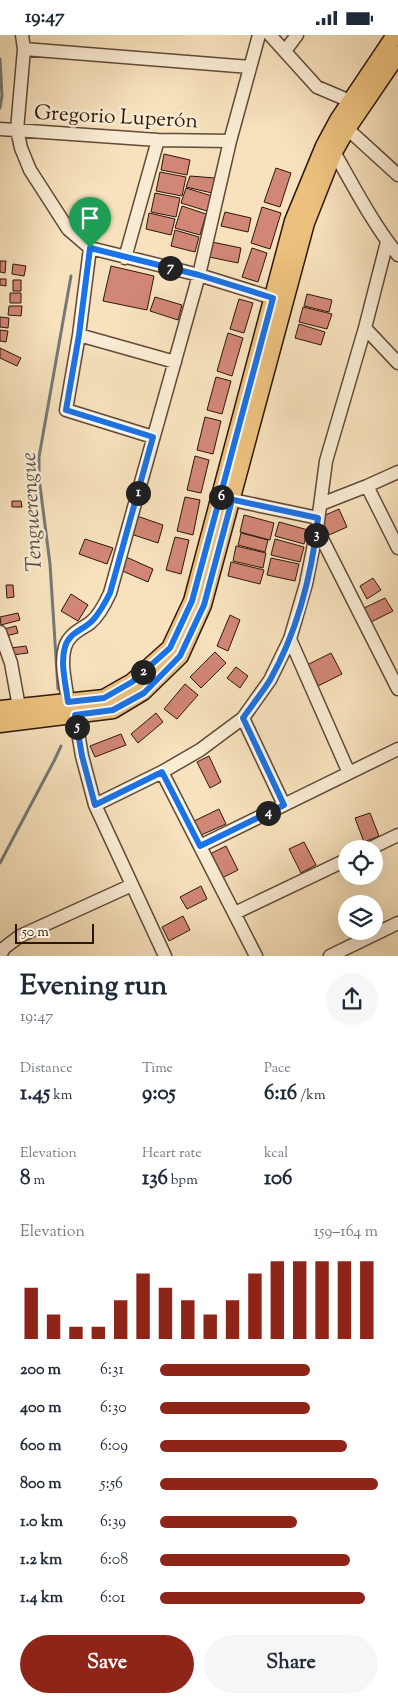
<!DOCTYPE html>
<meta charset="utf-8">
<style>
body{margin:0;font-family:"Sorts Mill Goudy",serif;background:#f6f6f7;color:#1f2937;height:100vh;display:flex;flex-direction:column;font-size:19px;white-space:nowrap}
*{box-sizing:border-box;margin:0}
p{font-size:16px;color:#747a83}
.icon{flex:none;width:28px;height:28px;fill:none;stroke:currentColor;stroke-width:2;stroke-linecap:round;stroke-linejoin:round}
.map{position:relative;height:921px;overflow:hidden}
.sheet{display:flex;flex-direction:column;background:#fff;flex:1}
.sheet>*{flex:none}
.buttons{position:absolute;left:338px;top:805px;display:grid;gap:10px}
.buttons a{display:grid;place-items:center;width:45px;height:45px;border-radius:50%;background:#fff;box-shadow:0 5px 20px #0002;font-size:25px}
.scale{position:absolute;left:15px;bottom:12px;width:79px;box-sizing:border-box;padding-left:5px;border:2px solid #2d170d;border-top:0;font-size:14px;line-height:18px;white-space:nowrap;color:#2d170d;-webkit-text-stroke:4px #faecd4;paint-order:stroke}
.pin{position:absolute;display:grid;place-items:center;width:42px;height:42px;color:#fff;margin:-51px -21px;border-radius:50% 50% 50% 0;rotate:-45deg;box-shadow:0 0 5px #0007}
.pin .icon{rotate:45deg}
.km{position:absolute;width:25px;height:25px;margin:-12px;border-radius:50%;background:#222;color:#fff;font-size:14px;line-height:25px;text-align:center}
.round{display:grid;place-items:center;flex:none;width:52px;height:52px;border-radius:26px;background:#f6f6f7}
.head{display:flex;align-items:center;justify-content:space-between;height:85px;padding:0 20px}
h1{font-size:28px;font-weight:700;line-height:38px}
.stats{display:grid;grid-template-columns:repeat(3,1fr);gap:8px;height:85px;padding:5px 20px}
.stats div{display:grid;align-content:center}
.stats b{font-size:21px;font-weight:700}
.stats small{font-size:14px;font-weight:400}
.stats p{font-size:14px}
.chart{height:140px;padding:10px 20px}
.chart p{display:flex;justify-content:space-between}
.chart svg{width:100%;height:90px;margin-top:5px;stroke:#8f2418;stroke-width:6}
.cta{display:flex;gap:10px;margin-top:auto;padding:10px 20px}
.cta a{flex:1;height:58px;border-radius:30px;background:#8f2418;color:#fff;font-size:20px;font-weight:700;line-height:58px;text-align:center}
.cta a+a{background:#f6f6f7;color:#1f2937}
ul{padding:0 20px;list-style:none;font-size:16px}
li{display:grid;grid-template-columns:80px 60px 1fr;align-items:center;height:38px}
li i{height:12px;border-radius:6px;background:#8f2418}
.status{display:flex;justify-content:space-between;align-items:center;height:35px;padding:0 25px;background:#fff;direction:ltr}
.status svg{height:14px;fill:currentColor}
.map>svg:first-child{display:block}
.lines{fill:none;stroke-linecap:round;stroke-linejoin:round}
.stream{stroke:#747977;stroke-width:3}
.building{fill:#d28776;stroke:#2d170d}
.minor-casing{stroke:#604a39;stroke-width:15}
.major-casing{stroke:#2d170d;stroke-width:19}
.minor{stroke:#faecd4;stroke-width:12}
.major{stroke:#ecc17e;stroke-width:16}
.route-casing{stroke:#fff;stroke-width:10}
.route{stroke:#1a73e8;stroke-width:6}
.labels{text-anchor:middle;stroke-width:5;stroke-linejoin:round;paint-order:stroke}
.street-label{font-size:21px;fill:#2d170d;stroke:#faecd4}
.water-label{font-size:22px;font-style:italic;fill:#57504b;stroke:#faecd4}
</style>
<div class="status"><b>19:47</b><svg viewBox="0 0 49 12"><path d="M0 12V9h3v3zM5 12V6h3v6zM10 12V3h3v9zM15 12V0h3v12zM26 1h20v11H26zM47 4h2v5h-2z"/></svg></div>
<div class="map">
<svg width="398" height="921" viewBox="0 0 398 921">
<rect width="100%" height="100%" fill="#f7e2bd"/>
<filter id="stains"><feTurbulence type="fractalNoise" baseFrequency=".004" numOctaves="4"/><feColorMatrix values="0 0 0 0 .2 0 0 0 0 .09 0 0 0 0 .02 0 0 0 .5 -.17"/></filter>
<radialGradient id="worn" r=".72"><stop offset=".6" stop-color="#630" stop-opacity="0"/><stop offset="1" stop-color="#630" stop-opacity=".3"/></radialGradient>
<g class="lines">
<path class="stream" d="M 0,24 L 2,61 L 0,73
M 58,654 L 50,529 L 39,443 L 39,422 L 71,241
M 0,828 L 54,726 L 61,711"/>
</g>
<path class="building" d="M 164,119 L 190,125 L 187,140 L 161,135 Z
M 276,133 L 291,138 L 280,172 L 264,167 Z
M 160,137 L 186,142 L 182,161 L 156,156 Z
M 190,141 L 215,143 L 212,158 L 186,152 Z
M 186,153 L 212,161 L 207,176 L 181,168 Z
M 155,158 L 180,163 L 176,182 L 151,177 Z
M 182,171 L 206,179 L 200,200 L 175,193 Z
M 262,172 L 281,178 L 270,214 L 251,208 Z
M 225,177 L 251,183 L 248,197 L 221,191 Z
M 149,178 L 175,184 L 171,200 L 146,194 Z
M 175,195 L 199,202 L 195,217 L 171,211 Z
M 212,207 L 241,213 L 238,228 L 209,222 Z
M 252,213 L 267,218 L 258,247 L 242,242 Z
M 0,226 L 6,226 L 5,238 L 0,237 Z
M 13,229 L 26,231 L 24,241 L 12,239 Z
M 111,231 L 154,241 L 147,275 L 103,266 Z
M 0,244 L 6,244 L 6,251 L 0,250 Z
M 13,245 L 21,245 L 21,256 L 13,256 Z
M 10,258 L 21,258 L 21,268 L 10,268 Z
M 307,259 L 332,265 L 329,277 L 304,271 Z
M 155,262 L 182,270 L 178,285 L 150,276 Z
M 239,264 L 253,268 L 244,298 L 230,294 Z
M 9,271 L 22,271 L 21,281 L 8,280 Z
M 303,272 L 332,279 L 327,294 L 299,287 Z
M 0,282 L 9,283 L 8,293 L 0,292 Z
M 299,289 L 325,297 L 321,310 L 295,303 Z
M 0,295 L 8,296 L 6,307 L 0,306 Z
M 228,298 L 243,303 L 232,341 L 217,336 Z
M 0,313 L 21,323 L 17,331 L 0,323 Z
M 216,342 L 231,346 L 222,379 L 207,375 Z
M 205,382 L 221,386 L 213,419 L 197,415 Z
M 195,421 L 209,425 L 201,458 L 187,455 Z
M 185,462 L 200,465 L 193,500 L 177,496 Z
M 12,466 L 21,466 L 22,472 L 12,472 Z
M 339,474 L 347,492 L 329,500 L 321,482 Z
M 244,480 L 274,488 L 270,505 L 240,497 Z
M 137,481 L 163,490 L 158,508 L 131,499 Z
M 279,487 L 308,495 L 304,509 L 275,501 Z
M 241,498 L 268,505 L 265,517 L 238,510 Z
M 175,502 L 189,505 L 181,539 L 166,535 Z
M 85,504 L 113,513 L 107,529 L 79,519 Z
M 275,504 L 304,512 L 300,527 L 271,520 Z
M 236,511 L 266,518 L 263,533 L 233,526 Z
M 126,522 L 153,534 L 148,547 L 120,535 Z
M 271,523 L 299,529 L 295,546 L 267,540 Z
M 231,527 L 264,535 L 260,549 L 228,541 Z
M 373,543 L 381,555 L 367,564 L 360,551 Z
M 6,550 L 13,550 L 14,562 L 7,563 Z
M 71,559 L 88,570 L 78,586 L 61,576 Z
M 385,563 L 393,576 L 371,587 L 364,573 Z
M 18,578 L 20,585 L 1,590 L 0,582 Z
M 230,580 L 240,585 L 228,616 L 217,611 Z
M 16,591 L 18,598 L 6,601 L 4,594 Z
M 26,611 L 28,618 L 12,620 L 11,613 Z
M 215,617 L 226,628 L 201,653 L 190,642 Z
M 331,618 L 342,639 L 318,651 L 307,630 Z
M 236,632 L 248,641 L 240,653 L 227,643 Z
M 185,649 L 198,660 L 177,684 L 164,674 Z
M 156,678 L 163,687 L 138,708 L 131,699 Z
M 121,699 L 126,710 L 95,722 L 90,711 Z
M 209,721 L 221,747 L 210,753 L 197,727 Z
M 219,774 L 226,789 L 199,801 L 192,787 Z
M 370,778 L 379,801 L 364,807 L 355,783 Z
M 304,807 L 316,830 L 301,838 L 289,814 Z
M 226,811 L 238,835 L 222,843 L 210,819 Z
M 201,851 L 207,864 L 187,874 L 180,862 Z
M 183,881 L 190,895 L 169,906 L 162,892 Z"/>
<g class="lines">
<g class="minor-casing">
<path id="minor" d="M 22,0 L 24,14 L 17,95 L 21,113 L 30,135 L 68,194 L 90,213 L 199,240 L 273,263
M 270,0 L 317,52 L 350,66
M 24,14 L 250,32
M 285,16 L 297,0
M 341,88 L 398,140
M 0,94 L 158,105 L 230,106
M 329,114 L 334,117 C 354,152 373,189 398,220
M 90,213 L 79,300 L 66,375 L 153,402
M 125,223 L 158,105
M 365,293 L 398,328
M 79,300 L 175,327
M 367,451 L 398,437
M 223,463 L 318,483
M 321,469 L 367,451 L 398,513
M 317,494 L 398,654
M 0,597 L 11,628 L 19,672
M 290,604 L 349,738
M 68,667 C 66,650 60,628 65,612 C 69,599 80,595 90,588 C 99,581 105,569 110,558 L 199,240 L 230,106 L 259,0
M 75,680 L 82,721 L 95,770 L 165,921
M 243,683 L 284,770
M 162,737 L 256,921
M 95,770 L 162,737 L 200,715 L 243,683 L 270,645 L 290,604 L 306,549 L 317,494 L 326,426 L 365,293 L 387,207
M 200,811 L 398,714
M 369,814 L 398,800
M 235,878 L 346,825
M 0,921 L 4,913 L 20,901 L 132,850
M 330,921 L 398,888"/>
</g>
<g class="major-casing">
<path id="major" d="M 0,674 L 104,663 L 132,647 L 170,613 L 192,566 L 293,186 L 324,111 L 338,85 L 395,0
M 0,689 L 113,675 L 143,657 L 180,621 L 203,570 L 306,188 L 334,117 L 347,94 L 398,19"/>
</g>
<use href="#minor" class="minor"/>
<use href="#major" class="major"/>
</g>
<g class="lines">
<g class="route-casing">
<path id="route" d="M 90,213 L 79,300 L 66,375 L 153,402 L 110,558 C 105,568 100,577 93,585 C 84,595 69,597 65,612 C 60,628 66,650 68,667 L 104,663 L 132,647 L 170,613 L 192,566 L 220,462 L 318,483 C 312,538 297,597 270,645 C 262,658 252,670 243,683 L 284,770 L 200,811 L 162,737 L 95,770 L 82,721 L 75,680 L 113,675 L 144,658 L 180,621 L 204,570 L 232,465 L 220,462 L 273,263 L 199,240 L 90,213"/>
</g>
<use href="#route" class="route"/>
</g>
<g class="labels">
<g class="street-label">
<text transform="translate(116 81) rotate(3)" y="7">Gregorio Luperón</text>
</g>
<g class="water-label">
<text transform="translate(30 477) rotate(-93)" y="8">Tenguerengue</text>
</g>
</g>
<rect width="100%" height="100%" filter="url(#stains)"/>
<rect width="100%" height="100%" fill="url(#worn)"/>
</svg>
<div class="buttons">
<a><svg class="icon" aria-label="locate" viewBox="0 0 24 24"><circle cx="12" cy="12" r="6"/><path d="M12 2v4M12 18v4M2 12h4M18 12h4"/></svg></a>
<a><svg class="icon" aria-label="layers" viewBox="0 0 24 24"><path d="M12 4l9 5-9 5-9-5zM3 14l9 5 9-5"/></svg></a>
</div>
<div class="scale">50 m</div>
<div class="pin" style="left:90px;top:213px;background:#1e9e55"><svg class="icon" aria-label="arrive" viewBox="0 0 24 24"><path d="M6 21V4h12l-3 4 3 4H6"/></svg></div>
<b class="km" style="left:138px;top:458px">1</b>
<b class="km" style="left:143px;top:637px">2</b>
<b class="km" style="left:316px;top:500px">3</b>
<b class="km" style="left:268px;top:778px">4</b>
<b class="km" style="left:77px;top:692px">5</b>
<b class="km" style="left:221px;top:462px">6</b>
<b class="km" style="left:170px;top:233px">7</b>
</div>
<section class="sheet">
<div class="head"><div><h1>Evening run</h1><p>19:47</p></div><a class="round"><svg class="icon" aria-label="share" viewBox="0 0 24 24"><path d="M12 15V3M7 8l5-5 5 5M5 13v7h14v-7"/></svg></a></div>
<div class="stats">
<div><p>Distance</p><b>1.45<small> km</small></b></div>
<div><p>Time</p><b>9:05</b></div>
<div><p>Pace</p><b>6:16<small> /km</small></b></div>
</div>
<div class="stats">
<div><p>Elevation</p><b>8<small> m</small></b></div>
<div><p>Heart rate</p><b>136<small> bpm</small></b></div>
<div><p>kcal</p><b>106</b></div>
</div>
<div class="chart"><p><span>Elevation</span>159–164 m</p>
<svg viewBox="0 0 160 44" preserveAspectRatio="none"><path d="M5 44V19M15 44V32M25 44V38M35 44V38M45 44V25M55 44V12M65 44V19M75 44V25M85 44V32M95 44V25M105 44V12M115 44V6M125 44V6M135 44V6M145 44V6M155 44V6"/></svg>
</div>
<ul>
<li><b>200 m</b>6:31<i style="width:69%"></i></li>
<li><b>400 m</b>6:30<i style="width:69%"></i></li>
<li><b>600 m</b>6:09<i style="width:86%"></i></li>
<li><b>800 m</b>5:56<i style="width:100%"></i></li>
<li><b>1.0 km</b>6:39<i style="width:63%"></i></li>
<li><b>1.2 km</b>6:08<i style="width:87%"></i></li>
<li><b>1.4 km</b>6:01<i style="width:94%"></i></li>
</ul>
<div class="cta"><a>Save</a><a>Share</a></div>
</section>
